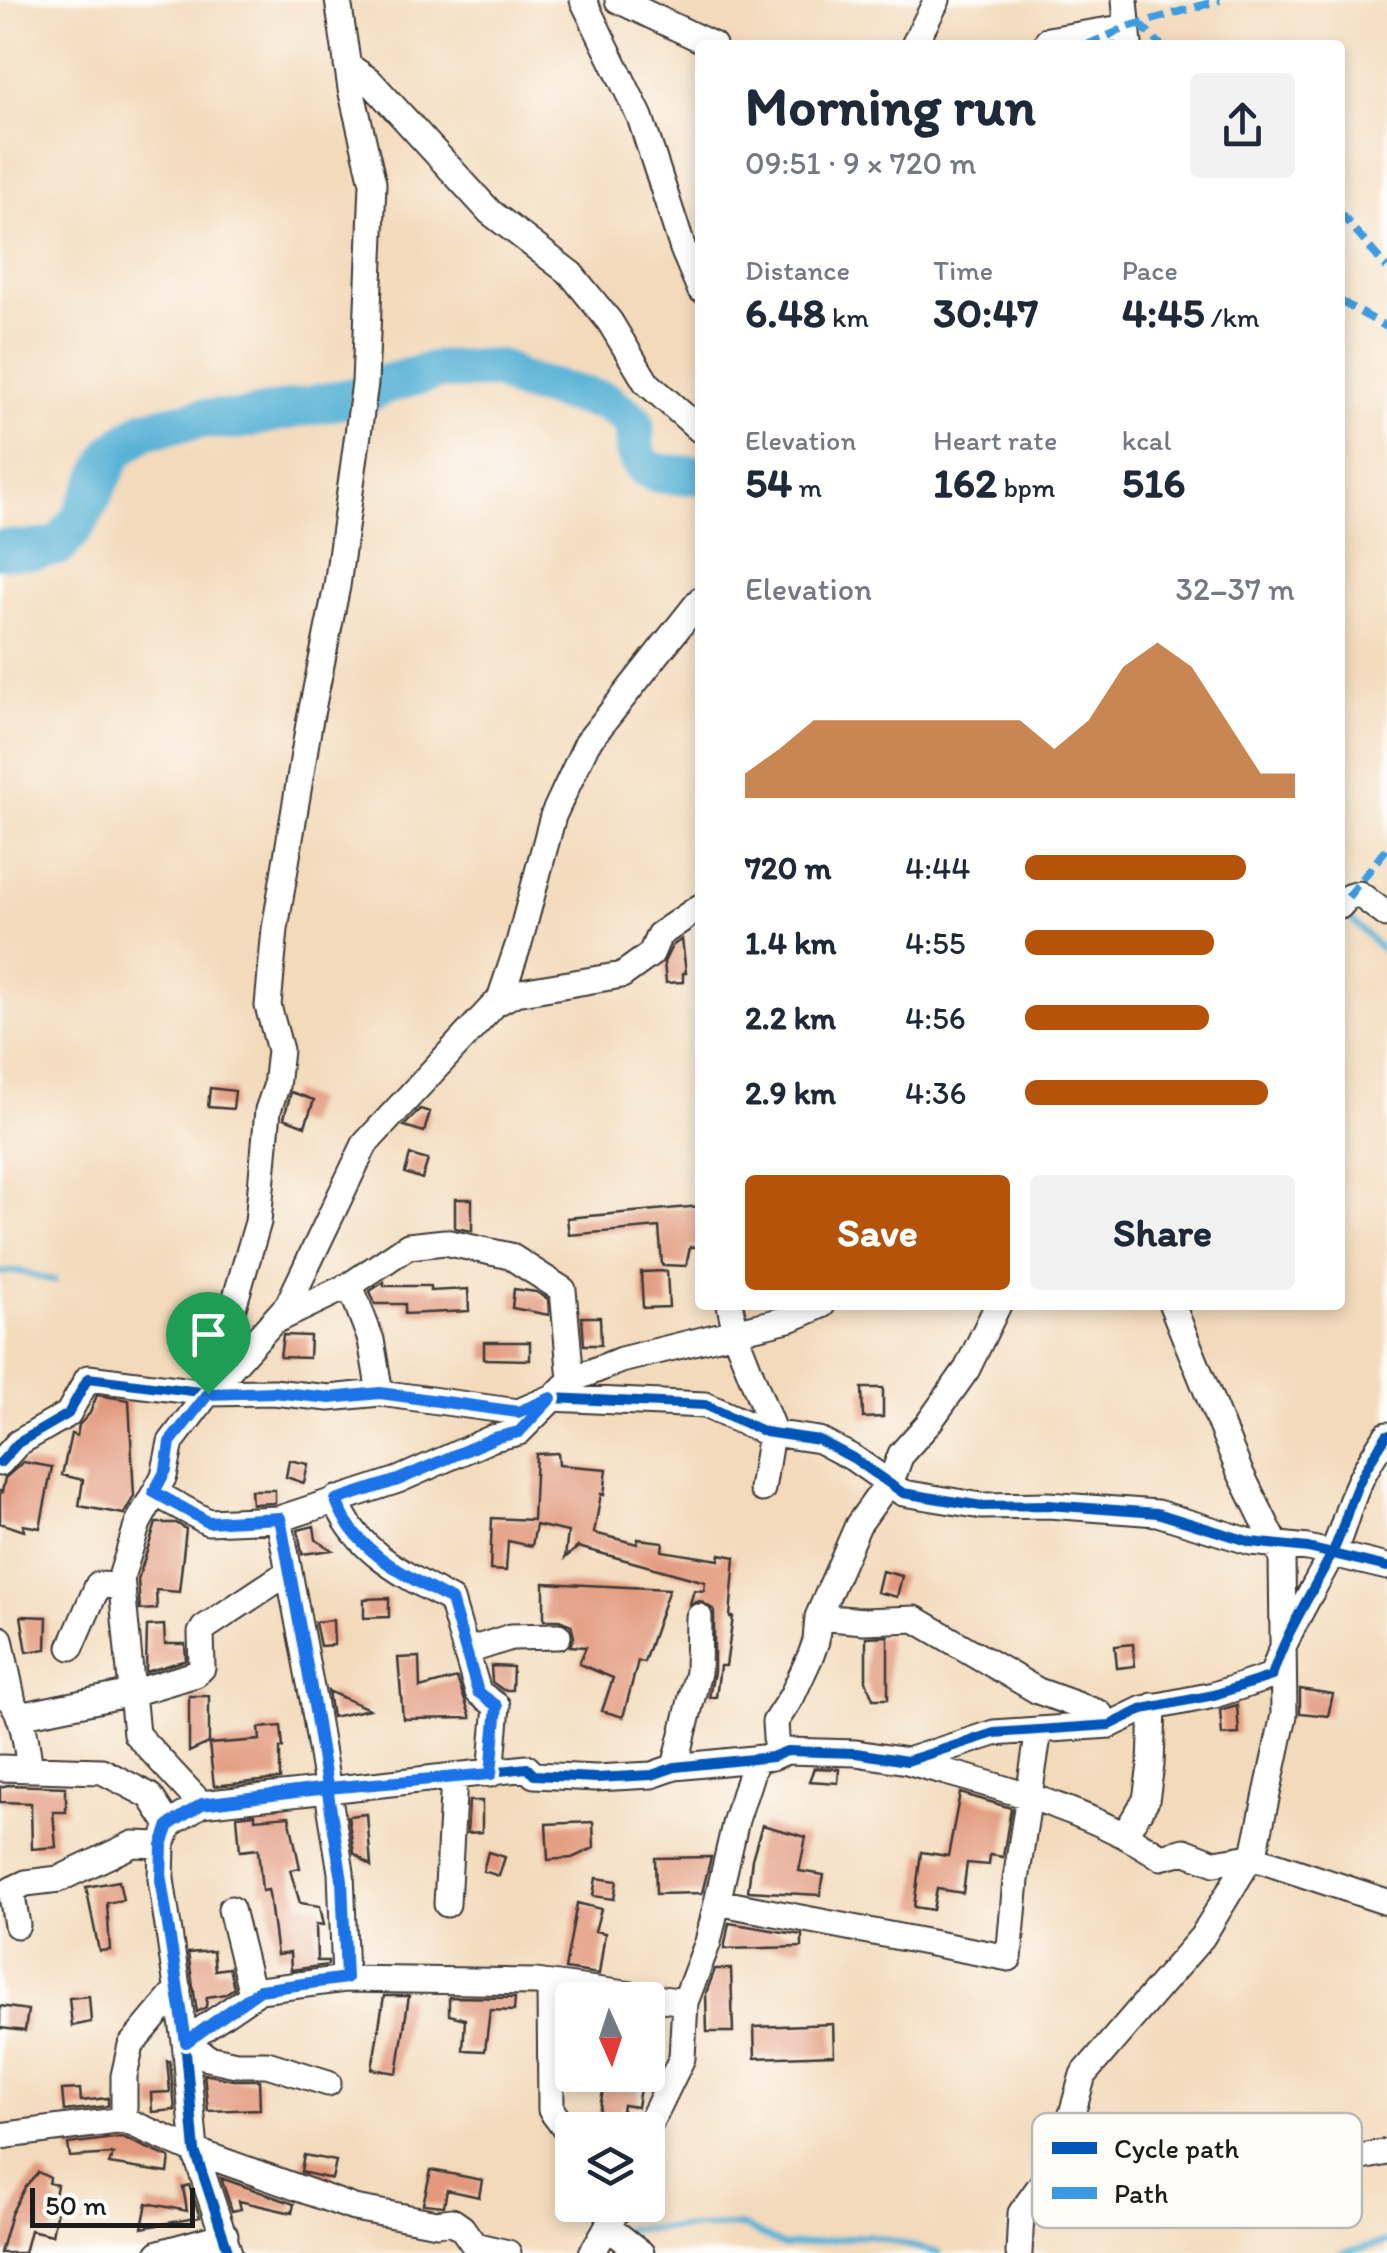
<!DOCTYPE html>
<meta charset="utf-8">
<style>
body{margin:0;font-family:Itim,sans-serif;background:#f2f2f3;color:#1f2937;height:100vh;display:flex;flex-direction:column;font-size:38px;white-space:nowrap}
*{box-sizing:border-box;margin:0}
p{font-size:32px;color:#747a83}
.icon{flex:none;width:55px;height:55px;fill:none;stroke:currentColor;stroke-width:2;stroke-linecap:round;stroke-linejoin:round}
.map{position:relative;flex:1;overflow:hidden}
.side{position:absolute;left:695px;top:40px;width:650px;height:1270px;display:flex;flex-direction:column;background:#fff;border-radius:10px;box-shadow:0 5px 15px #0003}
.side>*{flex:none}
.needle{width:65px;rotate:177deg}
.tools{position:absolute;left:555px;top:1982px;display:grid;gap:20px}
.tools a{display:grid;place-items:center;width:110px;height:110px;border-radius:10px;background:#fff;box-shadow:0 5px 15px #0003;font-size:50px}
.scale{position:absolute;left:30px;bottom:25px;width:165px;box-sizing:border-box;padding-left:10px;border:5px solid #1c1c1c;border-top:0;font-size:28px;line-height:35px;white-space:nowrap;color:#1c1c1c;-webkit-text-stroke:8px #fdfcf7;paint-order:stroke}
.pin{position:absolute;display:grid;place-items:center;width:85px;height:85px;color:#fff;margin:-102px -42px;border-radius:50% 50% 50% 0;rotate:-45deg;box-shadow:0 0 10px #0007}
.pin .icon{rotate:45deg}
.round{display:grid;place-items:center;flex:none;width:105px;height:105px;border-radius:10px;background:#f2f2f3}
.overview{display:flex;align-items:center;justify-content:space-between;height:170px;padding:0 50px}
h1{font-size:55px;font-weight:700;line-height:75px}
.stats{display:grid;grid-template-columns:repeat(3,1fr);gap:15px;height:170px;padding:10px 50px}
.stats div{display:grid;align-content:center}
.stats b{font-size:42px;font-weight:700}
.stats small{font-size:28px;font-weight:400}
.stats p{font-size:28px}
.chart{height:280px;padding:20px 50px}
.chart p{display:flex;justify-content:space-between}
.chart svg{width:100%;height:180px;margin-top:10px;fill:#b45309;opacity:.7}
.cta{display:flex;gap:20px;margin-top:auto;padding:20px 50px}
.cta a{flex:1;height:115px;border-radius:10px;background:#b45309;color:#fff;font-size:40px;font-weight:700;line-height:115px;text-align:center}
.cta a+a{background:#f2f2f3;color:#1f2937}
ul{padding:0 50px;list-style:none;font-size:32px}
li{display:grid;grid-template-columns:160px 120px 1fr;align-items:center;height:75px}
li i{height:25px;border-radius:12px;background:#b45309}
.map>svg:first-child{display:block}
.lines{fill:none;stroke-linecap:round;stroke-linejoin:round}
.stream{stroke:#58b2d6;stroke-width:6}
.river{stroke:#58b2d6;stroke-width:40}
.building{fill:#e2987c}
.minor-casing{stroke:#3c3834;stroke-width:29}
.minor{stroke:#fff;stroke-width:25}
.quiet{stroke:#3c9bdf;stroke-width:8;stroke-dasharray:15 8;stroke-linecap:butt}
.cycleway-casing{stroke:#fdfcf7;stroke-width:16}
.cycleway{stroke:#0057b8;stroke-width:10}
.route-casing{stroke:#fff;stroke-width:20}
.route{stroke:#1a73e8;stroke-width:12}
.key{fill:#fdfcf7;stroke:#bab9b5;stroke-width:2.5}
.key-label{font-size:28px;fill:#1c1c1c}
</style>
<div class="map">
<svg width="1387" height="2253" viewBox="0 0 1387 2253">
<rect width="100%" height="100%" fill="#fdfcf7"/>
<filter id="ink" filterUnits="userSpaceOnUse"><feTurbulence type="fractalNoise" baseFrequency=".01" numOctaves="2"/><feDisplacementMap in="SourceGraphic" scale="20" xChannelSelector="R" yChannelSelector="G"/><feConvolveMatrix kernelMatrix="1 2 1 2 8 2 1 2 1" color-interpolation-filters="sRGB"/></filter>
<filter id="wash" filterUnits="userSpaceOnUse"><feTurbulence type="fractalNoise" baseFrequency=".0048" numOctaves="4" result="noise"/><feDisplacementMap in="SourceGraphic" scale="40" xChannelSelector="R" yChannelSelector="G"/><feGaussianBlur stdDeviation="2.25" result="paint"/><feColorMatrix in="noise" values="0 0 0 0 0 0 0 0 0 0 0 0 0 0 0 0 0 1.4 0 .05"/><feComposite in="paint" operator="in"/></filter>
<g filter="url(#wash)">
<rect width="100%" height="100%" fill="#f3dabb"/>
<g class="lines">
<path class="stream" d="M 1346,909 L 1350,918 L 1387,955
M 0,1272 L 18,1271 L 55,1281
M 625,2229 L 743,2226 L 784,2246 L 867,2235 L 939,2253
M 1341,2253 L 1387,2242"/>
<path class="river" d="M 0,549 L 34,550 L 59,546 L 79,521 L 115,451 L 146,429 L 201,419 L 238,420 L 363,395 L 386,384 L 438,370 L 500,369 L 519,381 L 607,402 L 634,422 C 636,433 633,445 636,454 C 645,480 678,474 700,475"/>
</g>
<g id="blocks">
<path class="building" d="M 682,939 L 686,973 L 683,973 L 683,982 L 666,983 L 664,962 L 672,946 Z
M 210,1088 L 235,1091 L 233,1109 L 208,1107 Z
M 291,1092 L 314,1100 L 305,1126 L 284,1118 Z
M 420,1109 L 430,1112 L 424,1132 L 404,1126 Z
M 410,1155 L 428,1160 L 422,1179 L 405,1173 Z
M 455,1199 L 472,1199 L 472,1231 L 455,1228 Z
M 700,1206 L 700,1247 L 690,1247 L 686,1266 L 662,1265 L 659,1227 L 569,1235 L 567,1218 Z
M 667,1271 L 669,1307 L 643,1308 L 641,1272 Z
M 384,1282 L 384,1286 L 430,1286 L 430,1291 L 468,1289 L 469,1311 L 405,1314 L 405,1304 L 375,1304 L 370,1291 Z
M 514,1289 L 536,1292 L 548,1299 L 549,1315 L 512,1308 Z
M 582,1317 L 600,1317 L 601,1345 L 584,1345 Z
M 283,1335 L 310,1336 L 309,1358 L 280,1357 Z
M 484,1342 L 530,1342 L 530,1360 L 484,1359 Z
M 862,1388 L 883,1388 L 883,1417 L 863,1418 Z
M 97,1395 L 129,1400 L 134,1496 L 124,1514 L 79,1506 L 83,1480 L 62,1475 L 71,1434 L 77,1436 L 79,1425 L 90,1413 Z
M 558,1453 L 559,1465 L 607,1469 L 604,1495 L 601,1494 L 594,1533 L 637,1544 L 638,1539 L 663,1542 L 662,1551 L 719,1560 L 720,1554 L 735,1557 L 730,1617 L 733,1617 L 726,1666 L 720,1666 L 716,1697 L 709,1697 L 714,1672 L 714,1610 L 700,1601 L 690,1604 L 694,1590 L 704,1591 L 705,1582 L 578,1547 L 565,1558 L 568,1532 L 536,1525 L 532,1546 L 508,1541 L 506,1571 L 490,1570 L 492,1518 L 533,1520 L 536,1454 Z
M 289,1460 L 308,1464 L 304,1483 L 286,1477 Z
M 23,1462 L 52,1467 L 40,1528 L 23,1525 L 24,1531 L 0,1523 L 0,1491 L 2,1492 L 5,1478 Z
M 251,1490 L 275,1490 L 275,1503 L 252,1504 Z
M 156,1523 L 176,1523 L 186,1529 L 179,1592 L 156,1590 L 157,1609 L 140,1610 L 138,1579 Z
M 314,1526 L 316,1540 L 332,1550 L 302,1554 L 298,1530 Z
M 882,1571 L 902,1576 L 897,1597 L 877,1592 Z
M 544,1583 L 669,1589 L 644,1662 L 638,1661 L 623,1717 L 602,1711 L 613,1678 L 579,1664 L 586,1647 L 570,1646 L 574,1637 L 571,1625 L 559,1620 L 544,1620 Z
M 389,1598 L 389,1617 L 364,1618 L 364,1599 Z
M 21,1616 L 47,1617 L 46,1649 L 27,1652 Z
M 333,1620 L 334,1645 L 320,1646 L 315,1622 Z
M 164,1625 L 165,1644 L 185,1644 L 186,1660 L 146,1672 L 147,1626 Z
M 888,1636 L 888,1699 L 873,1699 L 866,1681 L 866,1637 Z
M 1133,1644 L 1135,1666 L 1117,1668 L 1115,1646 Z
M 419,1657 L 420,1688 L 457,1678 L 471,1718 L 403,1719 L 398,1658 Z
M 491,1666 L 513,1667 L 512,1690 L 503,1690 L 492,1682 Z
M 1300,1689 L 1333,1694 L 1328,1716 L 1300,1713 Z
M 328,1691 L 369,1709 L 332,1717 Z
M 189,1696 L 209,1696 L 209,1743 L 189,1752 Z
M 1237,1705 L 1239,1734 L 1222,1735 L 1220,1710 Z
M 281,1726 L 283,1748 L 280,1748 L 280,1779 L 214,1786 L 209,1744 L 260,1740 L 259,1728 Z
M 814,1768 L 839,1769 L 838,1783 L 809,1781 Z
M 8,1785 L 66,1787 L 66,1812 L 53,1812 L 56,1847 L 32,1849 L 31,1803 L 0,1802 L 0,1787 Z
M 960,1793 L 1011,1808 L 1003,1857 L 990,1855 L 989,1865 L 967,1863 L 963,1893 L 937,1889 L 933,1910 L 914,1907 L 921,1852 L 948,1856 Z
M 469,1801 L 482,1801 L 482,1832 L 467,1833 Z
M 255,1814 L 255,1819 L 289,1816 L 300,1868 L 290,1870 L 300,1903 L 320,1906 L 324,1925 L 316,1924 L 317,1961 L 328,1961 L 328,1965 L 291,1970 L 290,1953 L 277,1955 L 269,1894 L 268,1890 L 262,1891 L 258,1849 L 240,1851 L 237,1816 Z
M 367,1814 L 371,1866 L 354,1853 L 348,1816 Z
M 593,1822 L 594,1848 L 572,1858 L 548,1860 L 546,1824 Z
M 762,1825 L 806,1837 L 799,1871 L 824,1875 L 820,1895 L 748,1891 L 752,1859 Z
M 488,1852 L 505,1857 L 499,1876 L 483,1871 Z
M 711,1857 L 702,1893 L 656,1894 L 655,1858 Z
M 596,1878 L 617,1881 L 614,1899 L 593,1896 Z
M 119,1881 L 123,1900 L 107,1903 L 110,1950 L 99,1951 L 86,1887 Z
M 577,1903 L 601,1909 L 595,1931 L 605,1933 L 599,1974 L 565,1969 Z
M 729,1923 L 802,1935 L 802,1947 L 724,1949 Z
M 213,1951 L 215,1970 L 229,1968 L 234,1988 L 225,1994 L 207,1997 L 206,2007 L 197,2012 L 188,1953 Z
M 715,1969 L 731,1969 L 733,2032 L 707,2032 L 706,1993 Z
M 89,1996 L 91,2022 L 72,2026 L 69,1998 Z
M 384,1996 L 409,1996 L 397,2073 L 372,2069 Z
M 449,1997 L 515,1998 L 514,2011 L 490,2010 L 485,2051 L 463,2050 L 465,2019 L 449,2015 Z
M 0,2006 L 28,2010 L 25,2031 L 0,2028 Z
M 833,2024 L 834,2055 L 755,2058 L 754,2027 Z
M 167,2061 L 170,2061 L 175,2110 L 152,2112 L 151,2093 L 170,2092 Z
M 204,2074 L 233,2080 L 259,2080 L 260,2109 L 208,2111 Z
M 606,2075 L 642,2075 L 637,2107 L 623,2105 L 620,2122 L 598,2118 Z
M 80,2089 L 81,2101 L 108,2098 L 108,2106 L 64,2111 L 62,2090 Z
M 122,2137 L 170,2158 L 168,2173 L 109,2164 L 113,2154 L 70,2157 L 68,2144 Z
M 304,2155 L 336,2161 L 332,2179 L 301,2172 Z
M 431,2170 L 482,2180 L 479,2197 L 447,2190 L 444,2206 L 423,2204 Z
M 38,2172 L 50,2178 L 49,2183 L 57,2185 L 54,2202 L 59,2200 L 52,2235 L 30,2230 L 24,2253 L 0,2253 L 11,2214 L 25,2187 Z
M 221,2178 L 294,2204 L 292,2213 L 239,2201 L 241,2209 L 232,2211 Z
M 189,2185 L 200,2217 L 142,2228 L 147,2203 L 187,2211 L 183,2187 Z"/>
</g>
</g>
<g filter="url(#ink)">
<use href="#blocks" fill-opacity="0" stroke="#3c3834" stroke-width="2.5"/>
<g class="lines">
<g class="minor-casing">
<path id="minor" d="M 583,0 L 640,117 L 683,249 L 700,289
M 618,0 L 713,45
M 1125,0 L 1129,45
M 914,45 L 937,0
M 1047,45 L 1048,40 L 1128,27
M 347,65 L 369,80 L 490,212 L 571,274 L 610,322 L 646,382 L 700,430
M 1340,906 L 1348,897 L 1359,894 L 1387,915
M 500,999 L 519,943 L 553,816 L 587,743 L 700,600
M 350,1285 L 371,1340 L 380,1393
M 730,1305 L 737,1339 L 772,1428 L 762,1489
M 279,1319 L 350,1285 L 408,1246 L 445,1242 L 510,1256 L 563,1290 L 571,1380
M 208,1393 L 258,1222 L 268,1110 L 276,1087 L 280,1050 L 268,1006 L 275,929 L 309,724 L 337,586 L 365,383 L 373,183 L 351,89 L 338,0
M 0,1463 L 18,1443 L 68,1414 L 88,1378 L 208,1393 L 273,1392 L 329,1398 L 380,1393 L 518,1412 L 551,1398 L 705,1405 L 765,1432 L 819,1440 L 853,1458 L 903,1493 L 982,1506 L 1048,1505 L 1157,1513 L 1251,1542 L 1308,1548 L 1387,1567
M 155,1493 L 208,1522 L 279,1519 L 398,1480 L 493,1438 L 519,1432 L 571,1380 L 621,1360 L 792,1318 L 822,1305
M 336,1499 C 354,1551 405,1575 451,1600 L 478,1692 L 497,1706 L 491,1774
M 279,1519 L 313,1699 L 341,1872 L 345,1979
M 818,1617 L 864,1621 L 915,1619 L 1038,1691 L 1099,1713 L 1110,1725
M 0,1639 L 13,1702
M 71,1647 L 98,1585 L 121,1586
M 468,1651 L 511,1637 L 558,1636
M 0,1693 C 25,1704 25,1743 30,1767
M 19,1716 L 132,1693 L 196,1674 L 202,1668 L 201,1633 L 204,1628 L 287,1573
M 777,1753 L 775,1722 L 792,1696 L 811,1655 L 816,1641 L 818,1617 L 858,1525 L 893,1476 L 901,1454 L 928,1424 L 967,1369 L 998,1305
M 907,1761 C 993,1786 1085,1806 1161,1857 L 1184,1851 L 1215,1863 L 1251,1857 L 1387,1902
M 675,1767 L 698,1672 L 699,1617
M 0,1768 L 102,1771 L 150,1796 L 169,1825
M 201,1804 L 136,1734 L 121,1577 L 138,1523 L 164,1476 L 171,1442 L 208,1393 L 288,1305 L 365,1144 L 495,1004 L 515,993 L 622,975 L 651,954 L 659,935 L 700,907
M 1124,1835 L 1146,1800 L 1151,1765 L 1153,1706
M 717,1902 L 1009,1958 L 1016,1880 L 1039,1730
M 447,1904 L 454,1777
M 231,1909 L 252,1994
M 17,1925 L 11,1890 L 26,1883 L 59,1879 L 133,1844 L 162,1845
M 550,1985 L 551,2110 L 572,2138
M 328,2083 L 267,2064 L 236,2064 L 208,2058 L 185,2041 L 260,1990 L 345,1979 L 536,1982 L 685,2002
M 124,2120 L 124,2076 L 131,2045 L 178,1989
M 647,2130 L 682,2058 L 685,2002 L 708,1942 L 736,1820 L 756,1759
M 0,2136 L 124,2120 L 195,2151 L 354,2208 L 437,2223 L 452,2221 L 462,2228 L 474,2245 L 508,2253
M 1059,2160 L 1214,2154 L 1352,2159 L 1387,2152
M 609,2228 L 641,2253
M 159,2253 L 225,2235
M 229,2253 L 195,2151 L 185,2041 L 161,1879 L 162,1845 L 169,1825 L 201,1804 L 527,1768 L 534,1775 L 596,1778 L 652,1775 L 675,1767 L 772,1757 L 787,1751 L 856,1753 L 907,1761 L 994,1733 L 1110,1725 L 1143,1709 L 1214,1695 L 1272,1676 C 1285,1633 1314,1590 1334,1549 C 1342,1533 1346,1514 1353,1497 C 1361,1475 1374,1454 1387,1435
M 592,2253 L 620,2205
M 1019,2253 L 1021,2213 L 1059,2160 L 1083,2075 L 1202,1937 L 1255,1850 L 1284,1715 L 1282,1557 L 1239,1470 L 1172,1305"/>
</g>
<use href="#minor" class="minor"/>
<path class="quiet" d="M 1139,23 L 1161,45
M 1087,45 L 1128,27 L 1220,0
M 1340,213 L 1387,268
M 1340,301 L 1387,327
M 1348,897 L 1387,848"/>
<g class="cycleway-casing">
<path id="cycleway" d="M 0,1463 L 18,1443 L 68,1414 L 88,1378 L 208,1393 L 273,1392 L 329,1398 L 380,1393 L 518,1412 L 551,1398 L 705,1405 L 765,1432 L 819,1440 L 853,1458 L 903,1493 L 982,1506 L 1048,1505 L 1157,1513 L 1251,1542 L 1308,1548 L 1387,1567
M 229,2253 L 195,2151 L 185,2041 L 161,1879 L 162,1845 L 169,1825 L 201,1804 L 527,1768 L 534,1775 L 596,1778 L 652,1775 L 675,1767 L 772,1757 L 787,1751 L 856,1753 L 907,1761 L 994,1733 L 1110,1725 L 1143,1709 L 1214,1695 L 1272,1676 C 1285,1633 1314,1590 1334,1549 C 1342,1533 1346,1514 1353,1497 C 1361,1475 1374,1454 1387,1435"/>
</g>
<use href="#cycleway" class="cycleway"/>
</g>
</g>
<g class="lines" filter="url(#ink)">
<g class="route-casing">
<path id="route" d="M 208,1394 L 170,1442 L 166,1470 L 154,1492 L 208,1522 L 280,1518 L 313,1699 L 342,1880 L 346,1978 L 260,1990 L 186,2042 L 161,1880 L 162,1845 L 169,1825 L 202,1804 L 327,1788 L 491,1774 L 497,1706 L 478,1692 L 451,1600 C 405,1575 354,1551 336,1500 L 398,1480 L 494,1438 L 519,1432 L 551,1398 L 518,1412 L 380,1393 L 330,1398 L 273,1392 L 208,1394"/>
</g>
<use href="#route" class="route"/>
</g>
<rect x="1032" y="2113" width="330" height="115" rx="15" class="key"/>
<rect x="1052" y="2142" width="45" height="12" fill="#0057b8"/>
<rect x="1052" y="2187" width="45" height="12" fill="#3c9bdf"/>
<g class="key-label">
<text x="1114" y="2158">Cycle path</text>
<text x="1114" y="2203">Path</text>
</g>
</svg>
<div class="tools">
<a><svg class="needle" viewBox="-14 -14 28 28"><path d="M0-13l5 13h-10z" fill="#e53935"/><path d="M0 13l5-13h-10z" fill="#747a83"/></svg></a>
<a><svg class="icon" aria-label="layers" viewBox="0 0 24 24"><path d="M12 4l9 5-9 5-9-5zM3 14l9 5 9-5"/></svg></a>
</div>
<div class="scale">50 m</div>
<div class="pin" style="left:208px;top:1394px;background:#1e9e55"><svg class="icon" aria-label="arrive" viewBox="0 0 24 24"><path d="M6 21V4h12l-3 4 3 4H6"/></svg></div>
<section class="side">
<div class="overview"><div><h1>Morning run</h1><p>09:51 · 9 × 720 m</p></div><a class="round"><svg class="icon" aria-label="share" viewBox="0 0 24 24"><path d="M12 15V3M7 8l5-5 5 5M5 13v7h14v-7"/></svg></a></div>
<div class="stats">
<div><p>Distance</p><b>6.48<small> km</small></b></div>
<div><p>Time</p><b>30:47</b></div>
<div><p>Pace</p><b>4:45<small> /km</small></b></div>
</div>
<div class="stats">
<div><p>Elevation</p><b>54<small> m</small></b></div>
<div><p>Heart rate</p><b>162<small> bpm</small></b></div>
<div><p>kcal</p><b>516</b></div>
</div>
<div class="chart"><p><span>Elevation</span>32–37 m</p>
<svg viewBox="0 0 160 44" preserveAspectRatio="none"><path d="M0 44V38L10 32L20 25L30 25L40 25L50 25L60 25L70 25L80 25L90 32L100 25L110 12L120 6L130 12L140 25L150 38L160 38V44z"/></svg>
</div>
<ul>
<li><b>720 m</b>4:44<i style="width:82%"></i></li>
<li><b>1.4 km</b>4:55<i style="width:70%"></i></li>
<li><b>2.2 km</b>4:56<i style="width:68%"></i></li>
<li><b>2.9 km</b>4:36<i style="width:90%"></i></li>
</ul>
<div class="cta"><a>Save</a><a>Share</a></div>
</section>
</div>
